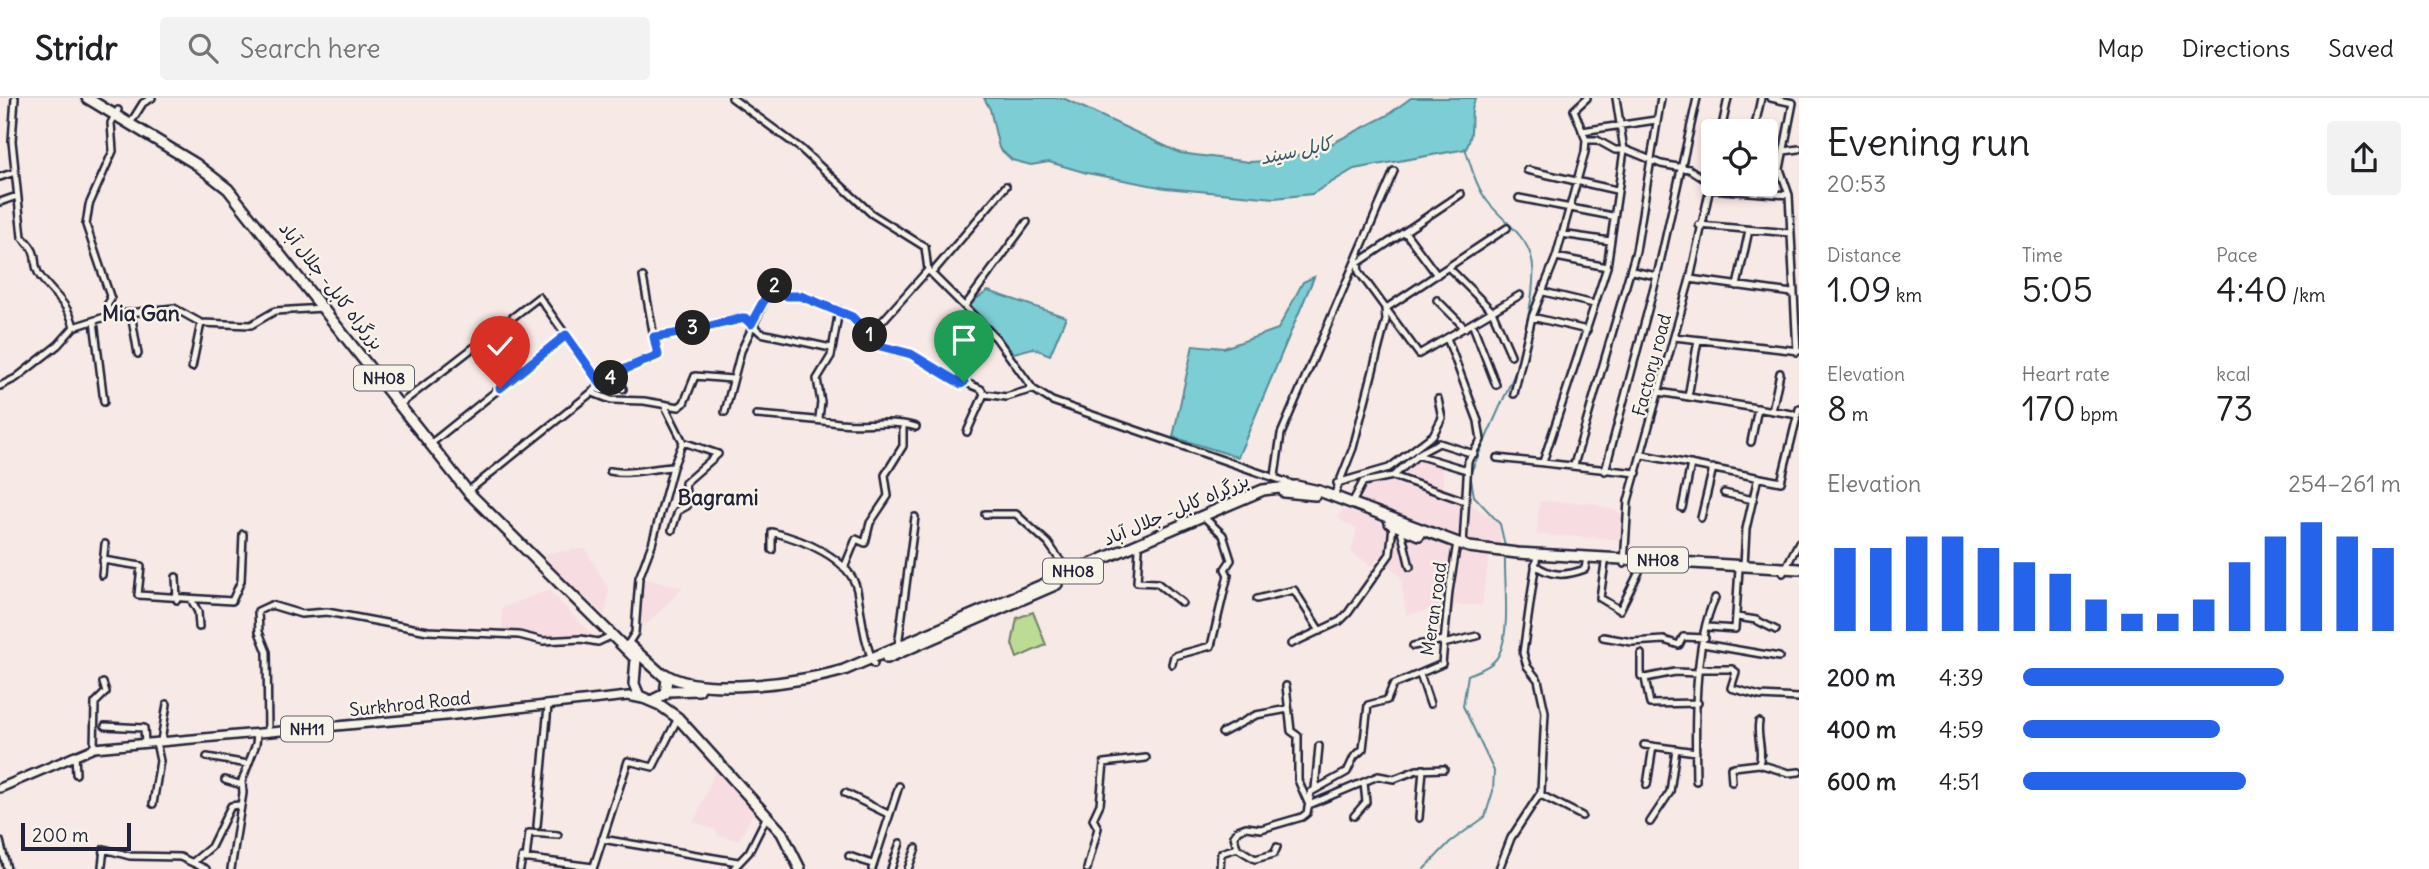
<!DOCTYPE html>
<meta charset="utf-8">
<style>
body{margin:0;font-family:Delius,"Playpen Sans Arabic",sans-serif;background:#f2f2f2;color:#202124;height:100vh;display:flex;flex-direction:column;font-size:26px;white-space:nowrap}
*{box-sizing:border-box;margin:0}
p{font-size:23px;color:#757577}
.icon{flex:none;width:38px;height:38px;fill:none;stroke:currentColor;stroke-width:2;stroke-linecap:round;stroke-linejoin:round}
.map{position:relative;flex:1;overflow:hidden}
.side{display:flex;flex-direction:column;background:#fff;width:630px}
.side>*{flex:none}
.tools{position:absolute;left:1701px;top:21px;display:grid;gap:14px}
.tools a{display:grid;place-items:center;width:77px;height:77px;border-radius:7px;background:#fff;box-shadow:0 4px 10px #0003;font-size:35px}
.scale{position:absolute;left:21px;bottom:18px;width:110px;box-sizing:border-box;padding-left:7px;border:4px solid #22223b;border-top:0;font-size:19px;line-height:24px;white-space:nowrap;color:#22223b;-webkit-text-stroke:5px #f7f3e8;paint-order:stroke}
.pin{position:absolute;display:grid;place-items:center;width:60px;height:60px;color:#fff;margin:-72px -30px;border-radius:50% 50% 50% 0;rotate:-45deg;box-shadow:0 0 7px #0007}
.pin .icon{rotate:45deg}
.km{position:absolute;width:35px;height:35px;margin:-18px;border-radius:50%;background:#222;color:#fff;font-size:19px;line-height:35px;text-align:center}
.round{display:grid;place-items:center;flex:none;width:74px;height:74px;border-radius:7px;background:#f2f2f2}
.summary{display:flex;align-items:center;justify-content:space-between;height:119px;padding:0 28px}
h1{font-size:38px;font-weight:600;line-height:52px}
.figures{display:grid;grid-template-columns:repeat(3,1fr);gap:10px;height:119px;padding:7px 28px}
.figures div{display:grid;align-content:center}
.figures b{font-size:35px;font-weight:600}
.figures small{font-size:19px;font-weight:400}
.figures p{font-size:19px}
.chart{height:196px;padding:14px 28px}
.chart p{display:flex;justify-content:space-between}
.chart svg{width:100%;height:126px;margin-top:7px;stroke:#2563eb;stroke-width:6}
ul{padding:0 28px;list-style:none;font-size:23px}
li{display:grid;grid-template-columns:112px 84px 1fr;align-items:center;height:52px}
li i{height:18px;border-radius:9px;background:#2563eb}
header{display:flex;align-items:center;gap:42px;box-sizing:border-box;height:98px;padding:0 35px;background:#fff;border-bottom:2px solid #e0e0e0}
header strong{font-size:33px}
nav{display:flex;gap:38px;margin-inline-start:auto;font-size:24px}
.search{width:490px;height:63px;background:#f2f2f2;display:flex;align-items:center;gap:18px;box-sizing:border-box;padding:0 24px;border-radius:7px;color:#757577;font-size:26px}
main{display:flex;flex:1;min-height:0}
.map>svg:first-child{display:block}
.built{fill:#f7dde1}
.green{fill:#bcdb94;stroke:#6f7e68;stroke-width:2}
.water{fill:#7ccdd4;stroke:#588997;stroke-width:2}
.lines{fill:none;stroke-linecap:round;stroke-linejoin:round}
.stream{stroke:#588997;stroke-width:2}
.minor-casing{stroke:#22223b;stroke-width:10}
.major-casing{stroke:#22223b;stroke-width:12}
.highway-casing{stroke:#22223b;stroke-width:14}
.minor{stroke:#f7f3e8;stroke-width:5}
.major{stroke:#f7f3e8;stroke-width:7}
.highway{stroke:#f7f3e8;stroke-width:9}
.route-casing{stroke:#fff;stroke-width:14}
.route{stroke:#2563eb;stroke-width:9}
.labels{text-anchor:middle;stroke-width:5;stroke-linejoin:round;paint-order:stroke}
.shield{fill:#f7f3e8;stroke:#62616f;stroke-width:2}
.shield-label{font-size:16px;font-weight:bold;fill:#22223b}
.street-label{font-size:18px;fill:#22223b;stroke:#f7f3e8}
.water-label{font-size:19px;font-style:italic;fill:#3d5569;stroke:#f7f3e8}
.quarter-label{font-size:21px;font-weight:bold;fill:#22223b;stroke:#f7f3e8}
</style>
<header>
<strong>Stridr</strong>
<div class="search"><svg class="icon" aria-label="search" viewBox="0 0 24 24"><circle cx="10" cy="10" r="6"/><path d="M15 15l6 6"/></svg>Search here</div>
<nav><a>Map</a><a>Directions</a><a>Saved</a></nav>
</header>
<main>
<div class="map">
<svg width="1799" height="771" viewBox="0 0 1799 771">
<rect width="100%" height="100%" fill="#f7e9e5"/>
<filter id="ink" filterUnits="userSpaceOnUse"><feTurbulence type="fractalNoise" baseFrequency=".0143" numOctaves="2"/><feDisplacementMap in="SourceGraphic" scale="14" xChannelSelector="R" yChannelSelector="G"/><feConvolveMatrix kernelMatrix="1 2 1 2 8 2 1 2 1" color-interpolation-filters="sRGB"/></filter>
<g filter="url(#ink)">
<path class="built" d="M 1425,353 L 1441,363 L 1444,395 L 1465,402 L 1500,426 L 1500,448 L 1460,443 L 1356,402 L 1357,383 L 1393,371 Z
M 1539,403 L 1592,405 L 1625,416 L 1620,441 L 1537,437 Z
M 1343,411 L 1489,458 L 1482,507 L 1450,507 L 1406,517 L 1401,480 L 1380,457 L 1372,468 L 1351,454 L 1357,431 L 1337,420 Z
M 585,450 L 609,492 L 605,518 L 544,461 L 546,456 Z
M 642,480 L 683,490 L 643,530 L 639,492 Z
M 549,492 L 594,539 L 540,542 L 502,535 L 502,510 Z
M 715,673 L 730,681 L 755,712 L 739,742 L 718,738 L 716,732 L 694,724 Z"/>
<path class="green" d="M 1033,514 L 1046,547 L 1017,560 L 1012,546 L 1017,520 Z"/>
<path class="water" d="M 984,0 L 1063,0 L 1180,55 L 1249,64 L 1284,62 L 1331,46 L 1386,18 L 1411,0 L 1476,0 C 1467,15 1476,34 1466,51 L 1354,71 L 1312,96 L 1275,100 L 1165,90 L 1087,75 L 1049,64 L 1031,67 L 1012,62 L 999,50 L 990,11 Z
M 1314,179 L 1238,359 L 1173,339 L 1193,247 L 1224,250 L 1278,231 L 1303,184 Z
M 988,193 L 1066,219 L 1050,257 L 1033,250 L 1014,255 L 967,207 Z"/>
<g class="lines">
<path class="stream" d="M 1465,50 C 1471,68 1476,89 1488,104 C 1503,123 1524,135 1531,158 C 1539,182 1524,235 1520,260
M 1505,448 L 1500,426 L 1474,398 L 1470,376 L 1519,266
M 1424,771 L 1450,744 L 1485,719 L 1493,693 L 1494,673 L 1463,608 L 1468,577 C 1479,572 1494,568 1499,556 C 1511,534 1504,483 1505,457"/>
<g class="minor-casing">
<path id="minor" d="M 15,0 L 12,43 L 22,139 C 43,159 30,163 40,178 C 53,197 68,204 74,229
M 732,0 L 800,50 L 872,116 L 925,149 L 928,172 L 996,240 L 1033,291 L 1052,303 L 1292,386
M 1771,0 L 1793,5 L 1780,71 L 1789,97 L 1797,254
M 118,12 L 111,25 L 113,53 L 89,107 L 86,127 L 111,201 L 107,207 L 111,217 L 174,210 L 201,225 L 251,227 L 275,213 L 323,210
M 133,21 L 143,5 L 152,0
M 1582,33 L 1656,22
M 1721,33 L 1728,0
M 1754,33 L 1761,0
M 1586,42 L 1597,42 L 1615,52 L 1627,52 L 1661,66 L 1689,71 L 1703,80 L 1712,81
M 1784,53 L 1799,51
M 1527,72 L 1616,92
M 1766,76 L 1781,76
M 0,79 L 15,74
M 1710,91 L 1789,97
M 1461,96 L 1358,165 L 1359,174 L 1419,256 L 1520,197
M 1519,100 L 1612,118
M 0,104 L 17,98
M 1699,127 L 1790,135
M 1405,134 L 1437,177
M 1561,136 L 1610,143
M 1556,159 L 1607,169
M 1449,170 L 1492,213 L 1511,257
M 1632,173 L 1657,178
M 932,175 L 1006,88
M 643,179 L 654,239
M 1690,181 L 1792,195
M 1737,188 L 1749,132
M 1544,194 L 1594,206
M 1437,202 L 1465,230
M 965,208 L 1027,124
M 131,215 L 138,256
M 1532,219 L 1587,232
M 94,223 L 104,304
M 1472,225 L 1496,287
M 870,237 L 928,172
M 1674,239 L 1799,253
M 1447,240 L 1478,323 L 1481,342 L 1468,363 L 1463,447
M 192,269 L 201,225
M 616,275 L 623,291
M 0,288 L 16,280 L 58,247 L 74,229 L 111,217
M 1659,294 L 1798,317
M 593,295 L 611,302 L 644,303 L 679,309 L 684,305 L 695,278 L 732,281
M 1514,296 L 1532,219 L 1556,159 L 1585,54 L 1586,42 L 1574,12 L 1587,0
M 1688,299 L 1698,242
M 403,304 L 539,199 L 602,288
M 1772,313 L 1780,275
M 725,314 L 741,253 L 773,186 L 787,198 L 801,198 L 852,219 L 880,248 L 911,256 L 961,286 L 964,284 L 981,291 L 984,296
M 756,317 C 784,319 811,321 839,325 C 865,328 892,321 916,329
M 819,320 L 821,304 L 817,281 L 831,258 L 839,212
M 967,334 L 984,296 L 1006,299 L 1033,291
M 434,343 L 566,237
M 1751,344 L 1758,310
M 1417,357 L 1467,372
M 1643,357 L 1781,384 L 1799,311
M 1497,360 L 1637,375
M 1543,364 L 1607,169 L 1624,52 L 1616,0
M 1574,367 L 1636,153 L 1661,0
M 610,373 C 628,377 653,370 673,369 L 683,344 L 665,308
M 1605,373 L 1657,178 L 1697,0
M 1275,378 L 1281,336 L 1394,73
M 1393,378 L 1465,403
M 1337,385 L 1389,370 L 1433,337 L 1442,320 L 1438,301
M 472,390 L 616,275 L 658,256 L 654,239 C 685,236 715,226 745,220 L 761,235 L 831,250
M 1724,395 L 1753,402
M 1334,398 L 1353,350 L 1386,222 L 1385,211 L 1507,130
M 1352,405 L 1363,384 L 1393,378 L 1420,355 L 1439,345 L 1474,356
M 1682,410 L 1691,366
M 985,416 L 1016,416 L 1048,445 L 1069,475
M 1701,420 L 1713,370
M 1400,428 L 1410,469
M 672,432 L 678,413 L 687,408 L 685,385 L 718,356 L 683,344
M 1139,451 L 1137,484 L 1157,485 L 1182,505
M 772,452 L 772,434 C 800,441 850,459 857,492 C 862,518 863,541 874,566
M 103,462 L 141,468 L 138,497 L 232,503 L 241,483 L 243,436
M 1605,465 L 1600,500 L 1620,512 L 1639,474
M 1624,466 L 1628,403 L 1690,181 L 1713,76
M 1535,467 C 1551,479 1566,478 1585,471 L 1587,459
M 1744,467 L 1746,431 L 1758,379
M 844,470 L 856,441 L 865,445 L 870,425 L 888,398 L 885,377 L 903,348 L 903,326
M 1783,475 L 1799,444
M 102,477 L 105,446
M 176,479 L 177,502
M 1257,501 L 1294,492 L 1320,533
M 192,503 L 198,514 L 199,529
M 1737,519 L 1756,522 L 1776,532
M 1708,529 L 1735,531 L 1739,471
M 1603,539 L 1632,544 L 1664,542 L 1679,547 L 1683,539 L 1705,540
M 628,546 L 635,535 L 639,480 L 652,446 L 673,369
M 1291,546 L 1340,523 L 1348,515 L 1390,456 L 1393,427
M 1443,546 L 1477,538
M 1703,546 L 1779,559
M 898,548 L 915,419
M 1413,548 L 1443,542
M 1641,556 L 1641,578 L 1645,580
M 1172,566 L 1174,558 L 1211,548 L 1228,477 L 1225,471 L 1231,462 L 1223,437 L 1206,421
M 1698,571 L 1732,571 L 1736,574 L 1731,590 L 1760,598 L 1799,600
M 1698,575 L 1675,574 L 1645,580 L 1650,606 L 1698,605
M 1420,576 L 1430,606
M 1286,588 L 1291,633 L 1298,638 L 1298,682 L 1309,707 L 1378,678 L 1394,681 L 1417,672 L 1444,671
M 105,628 L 144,630 L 145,645
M 268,635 L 267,554 L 259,534 L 258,513 L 271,507 L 301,516 L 327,514 L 428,533 L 519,537 L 543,543 L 581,541 L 598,544 L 613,537
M 1222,635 L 1256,617 L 1288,611
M 161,643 L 167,606
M 1644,647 L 1696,654
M 94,650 L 95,605 L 106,594 L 103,585
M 75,656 L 76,676
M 207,659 L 248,666
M 1759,666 C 1764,652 1756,639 1759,624
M 225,682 L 242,687
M 1696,683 C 1695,631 1693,547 1715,500
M 1732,684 L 1731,670 L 1734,669 L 1759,666 L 1789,675 L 1799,674
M 1647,687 L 1653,648
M 1315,691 L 1319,648
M 845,695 L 888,716
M 1541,697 L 1582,718
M 153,706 L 160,663 L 156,644
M 1354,718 L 1366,704 L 1364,685
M 1419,720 L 1423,671
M 1650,724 L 1670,694 L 1676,651
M 537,728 L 548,608
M 602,741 L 738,764
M 0,743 L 7,771
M 1237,750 L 1255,761 L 1274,756 L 1277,749
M 849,758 L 872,766
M 526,761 L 529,735 L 558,737
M 193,764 L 211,749 L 231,708 L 239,707
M 102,768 L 104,751 L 130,758 L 180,759 L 206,771
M 231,771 L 243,695 L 242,683 L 256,646 L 257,636
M 520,771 L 522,760 L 593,769
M 593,771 L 628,663 L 653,669 L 678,620
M 733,771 L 749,754 L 767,718
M 872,771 L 899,688
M 891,771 L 900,745
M 908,771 L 916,750
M 1087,771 L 1098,730 L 1093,721 L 1100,706 L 1104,665 L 1146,660
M 1220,771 L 1221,755 L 1237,750 L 1234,738 L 1238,732 L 1246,729 L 1261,731 L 1302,719 L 1307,715 L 1311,694 L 1347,674 L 1354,659 L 1363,651 L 1368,607 L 1387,602 L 1393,587 L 1442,566 L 1449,493 L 1457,445
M 1499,771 L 1511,740 L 1541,694 L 1545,614 L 1538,582 L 1527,568 L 1523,555 L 1537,456"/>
</g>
<g class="major-casing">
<path id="major" d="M 0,690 L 94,650 L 446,618 L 628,598 L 643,601"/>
</g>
<g class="highway-casing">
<path id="highway" d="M 87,0 L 196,66 L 228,91 L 469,395 L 636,561 L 634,586 L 639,598 L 660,607 L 678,620 L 782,735 L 800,771
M 1284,394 L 1315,397
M 1390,425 L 1419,437
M 629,547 L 667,581 L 665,596 L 651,603
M 887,560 L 1057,486
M 665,576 C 700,599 804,584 844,572 L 1263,392 L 1296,388 L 1319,393 L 1469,449 L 1517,455 L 1799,471
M 667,593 L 699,592"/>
</g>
<use href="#minor" class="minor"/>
<use href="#major" class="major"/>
<use href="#highway" class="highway"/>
</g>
</g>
<g class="lines" filter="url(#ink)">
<g class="route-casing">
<path id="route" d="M 500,290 L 566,237 L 602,288 L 616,275 L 658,257 L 654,239 C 685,236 715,226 745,220 L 751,226 L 773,186 L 787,198 L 801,198 L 852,219 L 880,248 L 911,256 L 961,286 L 964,284"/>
</g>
<use href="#route" class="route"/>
</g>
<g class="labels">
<g class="shield">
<rect x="354" y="267.5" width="60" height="25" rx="5"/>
<rect x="1628" y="449.5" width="60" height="25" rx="5"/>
<rect x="1043" y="460.5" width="60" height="25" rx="5"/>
<rect x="281" y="618.5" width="52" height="25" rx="5"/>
</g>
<g class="shield-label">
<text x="384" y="286">NH08</text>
<text x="1658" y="468">NH08</text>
<text x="1073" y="479">NH08</text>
<text x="307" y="637">NH11</text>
</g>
<g class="street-label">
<text transform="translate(331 188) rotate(52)" y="6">بزرگراه کابل- جلال آباد</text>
<text transform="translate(1652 267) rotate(-75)" y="6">Factory road</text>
<text transform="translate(1176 412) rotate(-23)" y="6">بزرگراه کابل- جلال آباد</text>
<text transform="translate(1434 511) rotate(-82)" y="6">Meran road</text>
<text transform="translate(410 606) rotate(-6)" y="6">Surkhrod Road</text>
</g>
<g class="water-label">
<text transform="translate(1296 52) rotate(-12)" y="7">کابل سيند</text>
</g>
<g class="quarter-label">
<text x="141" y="223">Mia Gan</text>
<text x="718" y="407">Bagrami</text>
</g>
</g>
</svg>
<div class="tools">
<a><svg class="icon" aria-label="locate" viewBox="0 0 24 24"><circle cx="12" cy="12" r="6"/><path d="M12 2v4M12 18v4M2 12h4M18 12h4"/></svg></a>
</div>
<div class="scale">200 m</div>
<div class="pin" style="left:964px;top:284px;background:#1e9e55"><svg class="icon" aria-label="arrive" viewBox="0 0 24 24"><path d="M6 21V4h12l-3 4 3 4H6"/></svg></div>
<div class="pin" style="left:500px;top:290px;background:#d93025"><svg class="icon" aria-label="check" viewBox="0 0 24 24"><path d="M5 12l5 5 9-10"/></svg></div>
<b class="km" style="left:870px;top:237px">1</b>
<b class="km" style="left:775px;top:188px">2</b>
<b class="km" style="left:693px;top:230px">3</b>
<b class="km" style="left:611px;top:280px">4</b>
</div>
<section class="side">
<div class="summary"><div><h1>Evening run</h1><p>20:53</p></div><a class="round"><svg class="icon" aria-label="share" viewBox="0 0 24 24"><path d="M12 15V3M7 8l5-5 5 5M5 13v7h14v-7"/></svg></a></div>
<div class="figures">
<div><p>Distance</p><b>1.09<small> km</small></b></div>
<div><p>Time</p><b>5:05</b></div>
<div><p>Pace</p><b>4:40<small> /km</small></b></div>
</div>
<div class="figures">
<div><p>Elevation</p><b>8<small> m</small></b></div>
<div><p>Heart rate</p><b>170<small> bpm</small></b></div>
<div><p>kcal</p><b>73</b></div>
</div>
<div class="chart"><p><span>Elevation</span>254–261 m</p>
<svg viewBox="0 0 160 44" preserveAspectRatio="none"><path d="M5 44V15M15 44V15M25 44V11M35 44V11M45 44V15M55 44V20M65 44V24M75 44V33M85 44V38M95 44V38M105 44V33M115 44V20M125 44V11M135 44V6M145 44V11M155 44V15"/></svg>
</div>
<ul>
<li><b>200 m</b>4:39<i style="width:69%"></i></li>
<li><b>400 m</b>4:59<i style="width:52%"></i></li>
<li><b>600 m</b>4:51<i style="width:59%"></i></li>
</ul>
</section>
</main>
